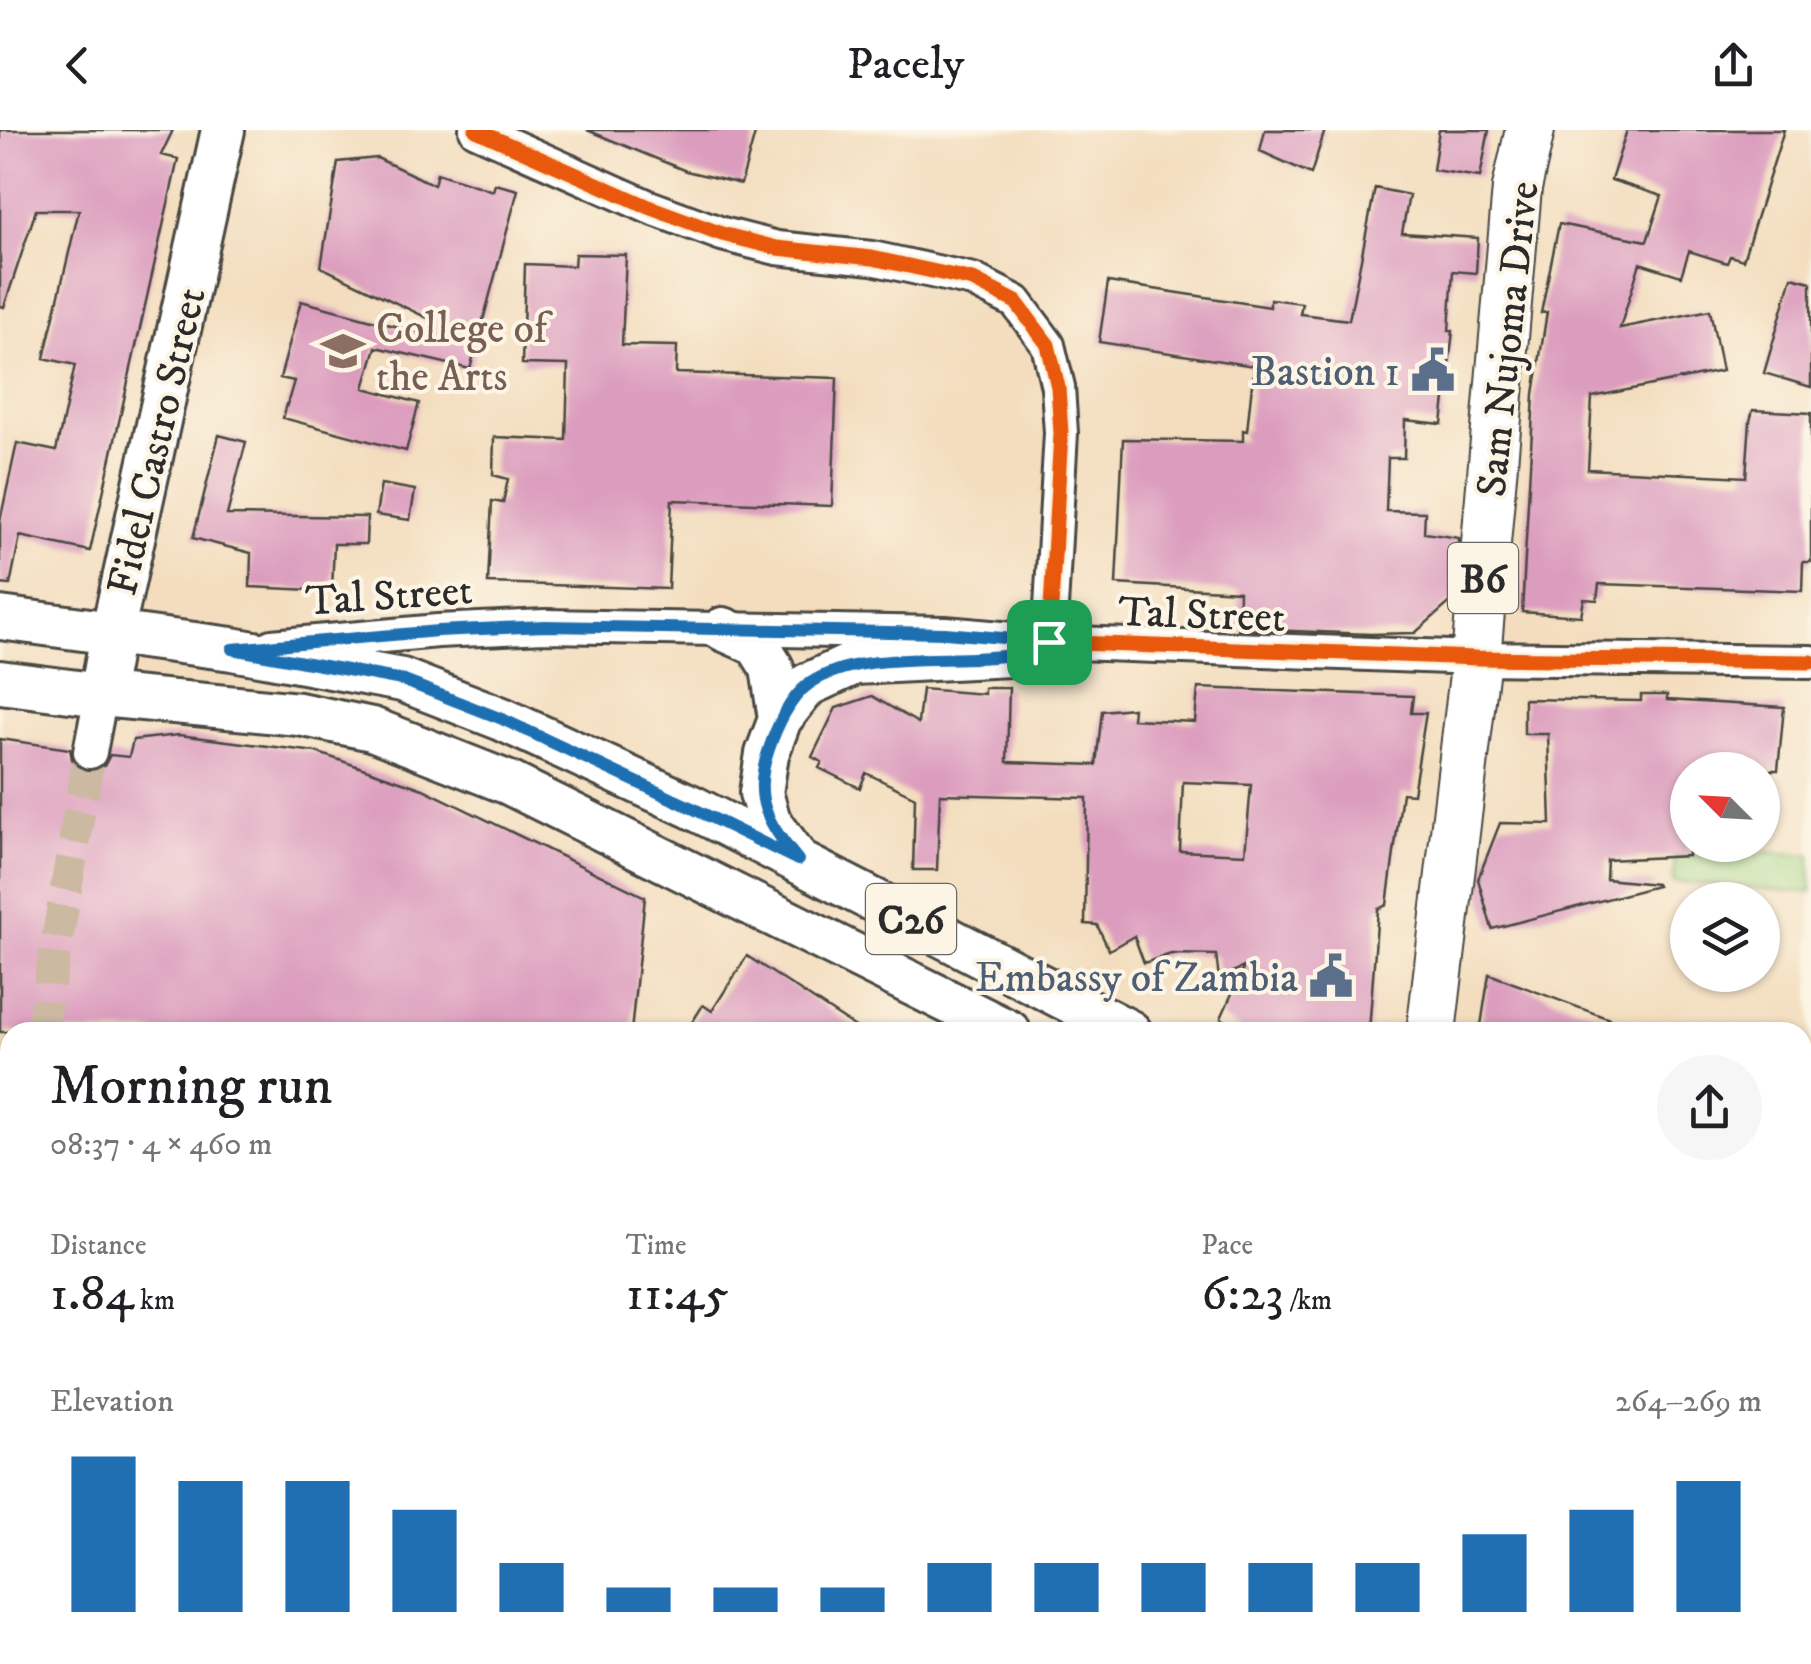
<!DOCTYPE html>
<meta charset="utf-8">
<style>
body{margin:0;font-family:"IM FELL DW Pica",serif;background:#f6f6f6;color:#202124;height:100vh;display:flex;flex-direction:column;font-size:38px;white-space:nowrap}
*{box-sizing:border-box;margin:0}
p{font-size:32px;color:#757577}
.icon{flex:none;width:55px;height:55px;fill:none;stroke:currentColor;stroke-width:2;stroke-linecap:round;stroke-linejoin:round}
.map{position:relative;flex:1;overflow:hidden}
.details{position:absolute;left:0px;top:892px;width:1812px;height:642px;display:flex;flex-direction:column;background:#fff;border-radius:30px 30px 0 0;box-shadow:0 2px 8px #0004}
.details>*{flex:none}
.needle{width:65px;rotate:294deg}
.buttons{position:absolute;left:1670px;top:622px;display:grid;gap:20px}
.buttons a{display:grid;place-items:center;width:110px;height:110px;border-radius:50%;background:#fff;box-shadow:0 2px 8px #0004;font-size:50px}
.pin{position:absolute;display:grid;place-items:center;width:85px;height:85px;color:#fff;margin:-42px;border-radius:20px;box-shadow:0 5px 15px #0006}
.round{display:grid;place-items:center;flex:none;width:105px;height:105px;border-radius:52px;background:#f6f6f6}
.overview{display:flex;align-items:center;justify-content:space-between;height:170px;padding:0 50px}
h1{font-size:55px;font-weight:600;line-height:75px}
.stats{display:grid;grid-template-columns:repeat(3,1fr);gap:15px;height:170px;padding:10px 50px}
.stats div{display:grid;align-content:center}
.stats b{font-size:50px;font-weight:600}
.stats small{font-size:28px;font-weight:400}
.stats p{font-size:28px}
.chart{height:280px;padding:20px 50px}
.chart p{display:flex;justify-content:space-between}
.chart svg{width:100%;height:180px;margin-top:10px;stroke:#1f6fb2;stroke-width:6}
header{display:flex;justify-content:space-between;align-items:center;height:130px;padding:0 50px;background:#fff;font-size:45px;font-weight:600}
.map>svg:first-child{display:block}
.green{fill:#a2d585;stroke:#668058;stroke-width:2.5}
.building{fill:#db9cbe;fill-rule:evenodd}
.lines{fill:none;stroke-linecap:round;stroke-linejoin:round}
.minor-tunnel{stroke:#cbb9a1;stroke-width:32;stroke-dasharray:32 16;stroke-linecap:butt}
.minor-casing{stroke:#494641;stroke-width:38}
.major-casing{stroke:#494641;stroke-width:48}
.highway-casing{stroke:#494641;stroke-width:52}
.minor{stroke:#fff;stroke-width:32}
.major{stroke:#fff;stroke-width:42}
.highway{stroke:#fff;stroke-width:48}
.cycleway-casing{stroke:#fcf5e5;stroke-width:21}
.cycleway{stroke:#e8590c;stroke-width:15}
.route-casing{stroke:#fff;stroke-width:20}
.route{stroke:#1f6fb2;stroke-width:12}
.labels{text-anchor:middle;stroke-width:8;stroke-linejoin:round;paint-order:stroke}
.shield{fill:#fcf5e5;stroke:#6a6863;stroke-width:2.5}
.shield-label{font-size:40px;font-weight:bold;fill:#2b2b2b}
.education-label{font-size:42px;fill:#785e54;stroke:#fcf5e5;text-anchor:start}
.street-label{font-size:42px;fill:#2b2b2b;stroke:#fcf5e5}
.service-label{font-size:42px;fill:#4e5e75;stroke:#fcf5e5;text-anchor:end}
</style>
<header><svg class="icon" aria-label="back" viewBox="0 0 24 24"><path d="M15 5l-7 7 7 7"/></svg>Pacely<svg class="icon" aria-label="share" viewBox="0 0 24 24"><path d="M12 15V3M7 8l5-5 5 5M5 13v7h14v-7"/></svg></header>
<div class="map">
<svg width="1811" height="1534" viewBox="0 0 1811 1534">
<rect width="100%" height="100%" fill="#fcf5e5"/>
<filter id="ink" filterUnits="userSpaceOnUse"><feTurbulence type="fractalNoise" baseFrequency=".01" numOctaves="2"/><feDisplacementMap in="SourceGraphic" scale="20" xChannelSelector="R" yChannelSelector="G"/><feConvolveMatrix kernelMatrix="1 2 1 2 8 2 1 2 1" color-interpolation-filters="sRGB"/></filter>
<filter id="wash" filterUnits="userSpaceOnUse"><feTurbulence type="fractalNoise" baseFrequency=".0048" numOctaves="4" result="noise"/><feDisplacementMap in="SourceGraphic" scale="40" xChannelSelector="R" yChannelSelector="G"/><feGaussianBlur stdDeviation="2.25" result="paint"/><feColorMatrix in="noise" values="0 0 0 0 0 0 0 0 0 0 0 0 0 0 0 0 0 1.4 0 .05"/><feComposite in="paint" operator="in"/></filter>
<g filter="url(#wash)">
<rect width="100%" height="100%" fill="#f3ddbe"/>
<path class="green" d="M 1770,722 L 1811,725 L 1811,763 L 1673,752 L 1675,727 Z"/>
<g id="blocks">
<path class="building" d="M 0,0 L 173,0 L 161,25 L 178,29 L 90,421 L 20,406 L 10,455 L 0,454 L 0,391 L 17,313 L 56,321 L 75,235 L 44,228 L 79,80 L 36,80 L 4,177 L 0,176 Z
M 587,0 L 756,0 L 741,54 L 686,41 Z
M 1265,0 L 1325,0 L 1311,44 L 1260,21 Z
M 1439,0 L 1489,0 L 1480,47 L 1433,40 Z
M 1627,0 L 1784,0 L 1743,130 L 1730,126 L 1727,133 L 1689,121 L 1681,146 L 1640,133 L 1620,198 L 1710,180 L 1722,241 L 1592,267 L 1588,339 L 1746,347 L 1750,291 L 1753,280 L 1811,283 L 1811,432 L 1803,432 L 1802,461 L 1599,454 L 1597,470 L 1584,469 L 1581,486 L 1522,482 L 1534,264 L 1547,182 L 1541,183 L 1559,94 L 1647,111 L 1662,66 L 1611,50 Z
M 377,28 L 434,55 L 437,43 L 493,61 L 495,54 L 518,60 L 470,239 L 376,217 L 364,258 L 419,273 L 406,321 L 283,288 L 294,251 L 280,248 L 301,171 L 428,205 L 434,191 L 321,137 L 338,32 Z
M 1375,58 L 1409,65 L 1402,103 L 1478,108 L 1476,143 L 1453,141 L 1449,201 L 1453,201 L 1442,294 L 1405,290 L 1404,328 L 1388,328 L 1386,381 L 1425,382 L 1424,403 L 1459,408 L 1454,469 L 1415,503 L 1371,504 L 1238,499 L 1239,461 L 1116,454 L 1123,309 L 1243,311 L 1243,300 L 1247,301 L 1254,236 L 1099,212 L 1108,152 L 1270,177 L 1270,169 L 1302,173 L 1300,184 L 1349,190 Z
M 575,124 L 626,125 L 622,215 L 677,216 L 676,243 L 837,248 L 832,376 L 672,370 L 668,459 L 488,453 L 492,371 L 503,373 L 508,349 L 493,345 L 494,307 L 566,310 L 568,235 L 522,234 L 525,134 L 574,136 Z
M 1792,147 L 1811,152 L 1811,257 L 1764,243 Z
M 219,305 L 246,312 L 227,385 L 367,387 L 366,414 L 334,414 L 332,461 L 250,457 L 251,423 L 193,408 Z
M 381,354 L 415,360 L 410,390 L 376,385 Z
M 984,558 L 1009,558 L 1007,632 L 1096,635 L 1102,581 L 1133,578 L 1132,589 L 1195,592 L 1198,558 L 1413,566 L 1411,583 L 1426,583 L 1413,664 L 1402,663 L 1387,775 L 1378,779 L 1369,902 L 1244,902 L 1221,888 L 1244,837 L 1219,848 L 1216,825 L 1171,824 L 1144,833 L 1134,806 L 1109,820 L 1097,795 L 1085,794 L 1087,668 L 940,664 L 937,740 L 913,740 L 915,667 L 866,643 L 860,658 L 819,638 L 822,632 L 812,627 L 836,578 L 872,566 L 918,593 L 922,559 L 984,564 ZM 1183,652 L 1251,655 L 1245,724 L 1180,721 Z
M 1641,565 L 1667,565 L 1667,570 L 1784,577 L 1778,640 L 1688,640 L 1688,726 L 1607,730 L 1606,749 L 1656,754 L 1657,756 L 1492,799 L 1478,749 L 1500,693 L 1551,694 L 1548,604 L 1524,604 L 1524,569 L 1641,571 Z
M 179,605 L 316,622 L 423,659 L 645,767 L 631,902 L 0,902 L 0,609 L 70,619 L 72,629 L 76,636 L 87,642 L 97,640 L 104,636 L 110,625 L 129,627 L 133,610 Z
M 747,826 L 863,902 L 686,902 L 703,875 L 712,881 Z
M 1489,844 L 1639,900 L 1638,902 L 1480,902 Z"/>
</g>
</g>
<g filter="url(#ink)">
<use href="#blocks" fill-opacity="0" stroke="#494641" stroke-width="2.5"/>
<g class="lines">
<path class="minor-tunnel" d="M 41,902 L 90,622"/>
<g class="minor-casing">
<path id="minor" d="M 476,0 L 649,77 L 722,104 L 777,118 L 872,128 L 973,150 L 1016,172 L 1048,215 L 1058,257 L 1061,303 L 1049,512
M 272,516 L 438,501 L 545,496 L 945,503 L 1049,512 L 1476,528 L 1811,532
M 90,622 L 101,565
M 0,1021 L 10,1020
M 0,1164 L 10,1098
M 0,1459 L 10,1460
M 128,1525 L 136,1534
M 613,1525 L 622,1534
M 1081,1525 L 1223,1534"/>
</g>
<g class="major-casing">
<path id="major" d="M 0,488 L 232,519 L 402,550 L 502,589 L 692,677 L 1130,902
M 723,499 L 757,514 L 772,538 L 780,589
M 0,552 L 101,565 L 299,584 L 372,599 L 509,653 L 1009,902
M 101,565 L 112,504 L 223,0
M 795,726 L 769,691 L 761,663 L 767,624 L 780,589 L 807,555 L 855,533 L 1010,525 L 1049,512
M 1802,1368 L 1811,1377
M 1802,1448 L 1811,1457"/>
</g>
<g class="highway-casing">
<path id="highway" d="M 1431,902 L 1476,528 L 1517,58 L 1530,0
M 1294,1534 L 1295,1525
M 1371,1534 L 1373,1525"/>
</g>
<use href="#minor" class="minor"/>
<use href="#major" class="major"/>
<use href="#highway" class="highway"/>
<g class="cycleway-casing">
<path id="cycleway" d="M 476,0 L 649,77 L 722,104 L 777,118 L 872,128 L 973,150 L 1016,172 L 1048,215 L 1058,257 L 1061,303 L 1049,512
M 232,519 L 438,501 L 545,496 L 945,503 L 1049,512 L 1476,528 L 1811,532"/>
</g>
<use href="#cycleway" class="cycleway"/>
</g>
</g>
<g class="lines" filter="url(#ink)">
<g class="route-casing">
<path id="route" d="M 545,496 L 945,503 L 1049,512 C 1037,517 1025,522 1012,525 C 951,534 860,519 809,554 C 790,567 776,598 769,619 C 751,669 768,693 798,730 L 692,678 L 502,589 L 402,550 L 232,519 L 438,501 Z"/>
</g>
<use href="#route" class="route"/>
</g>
<defs>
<g id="university-bare" transform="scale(3.45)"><path d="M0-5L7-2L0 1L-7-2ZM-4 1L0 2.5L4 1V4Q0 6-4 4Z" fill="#8d6e63" stroke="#fcf5e5" stroke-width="2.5" paint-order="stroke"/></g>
<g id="civic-bare" transform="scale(3.45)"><path d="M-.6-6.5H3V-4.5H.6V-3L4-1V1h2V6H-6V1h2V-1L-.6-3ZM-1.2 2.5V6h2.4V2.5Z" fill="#5c6f8a" stroke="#fcf5e5" stroke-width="2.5" paint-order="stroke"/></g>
</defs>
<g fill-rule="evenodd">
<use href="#university-bare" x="343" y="221"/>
<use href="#civic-bare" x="1433" y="240"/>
<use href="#civic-bare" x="1331" y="846"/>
</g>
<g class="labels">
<g class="shield">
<rect x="1448" y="413" width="70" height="70" rx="8"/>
<rect x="866" y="754" width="90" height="70" rx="8"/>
</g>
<g class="shield-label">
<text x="1483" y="462">B6</text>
<text x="911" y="803">C26</text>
</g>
<g class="education-label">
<text x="376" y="212">College of<tspan x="376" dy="48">the Arts</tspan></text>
</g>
<g class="street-label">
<text transform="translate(1506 209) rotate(-84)" y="15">Sam Nujoma Drive</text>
<text transform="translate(155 311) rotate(-77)" y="15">Fidel Castro Street</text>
<text transform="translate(389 464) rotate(-4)" y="15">Tal Street</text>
<text transform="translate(1202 483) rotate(2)" y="15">Tal Street</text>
</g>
<g class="service-label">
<text x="1400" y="255">Bastion 1</text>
<text x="1298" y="861">Embassy of Zambia</text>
</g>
</g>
</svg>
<div class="buttons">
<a><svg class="needle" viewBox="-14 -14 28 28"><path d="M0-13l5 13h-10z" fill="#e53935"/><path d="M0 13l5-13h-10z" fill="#757577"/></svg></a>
<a><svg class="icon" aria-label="layers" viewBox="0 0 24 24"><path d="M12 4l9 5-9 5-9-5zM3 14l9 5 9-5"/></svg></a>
</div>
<div class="pin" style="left:1049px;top:512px;background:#1e9e55"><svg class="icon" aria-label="arrive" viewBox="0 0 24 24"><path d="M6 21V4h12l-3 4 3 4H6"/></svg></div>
<section class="details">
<div class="overview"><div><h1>Morning run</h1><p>08:37 · 4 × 460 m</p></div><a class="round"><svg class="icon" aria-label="share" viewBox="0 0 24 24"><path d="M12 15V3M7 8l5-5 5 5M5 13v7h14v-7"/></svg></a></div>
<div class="stats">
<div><p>Distance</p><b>1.84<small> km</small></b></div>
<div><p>Time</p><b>11:45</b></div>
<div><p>Pace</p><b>6:23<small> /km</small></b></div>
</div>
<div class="chart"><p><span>Elevation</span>264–269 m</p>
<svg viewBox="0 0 160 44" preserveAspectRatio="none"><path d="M5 44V6M15 44V12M25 44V12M35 44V19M45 44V32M55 44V38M65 44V38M75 44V38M85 44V32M95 44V32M105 44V32M115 44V32M125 44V32M135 44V25M145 44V19M155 44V12"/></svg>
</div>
</section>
</div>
